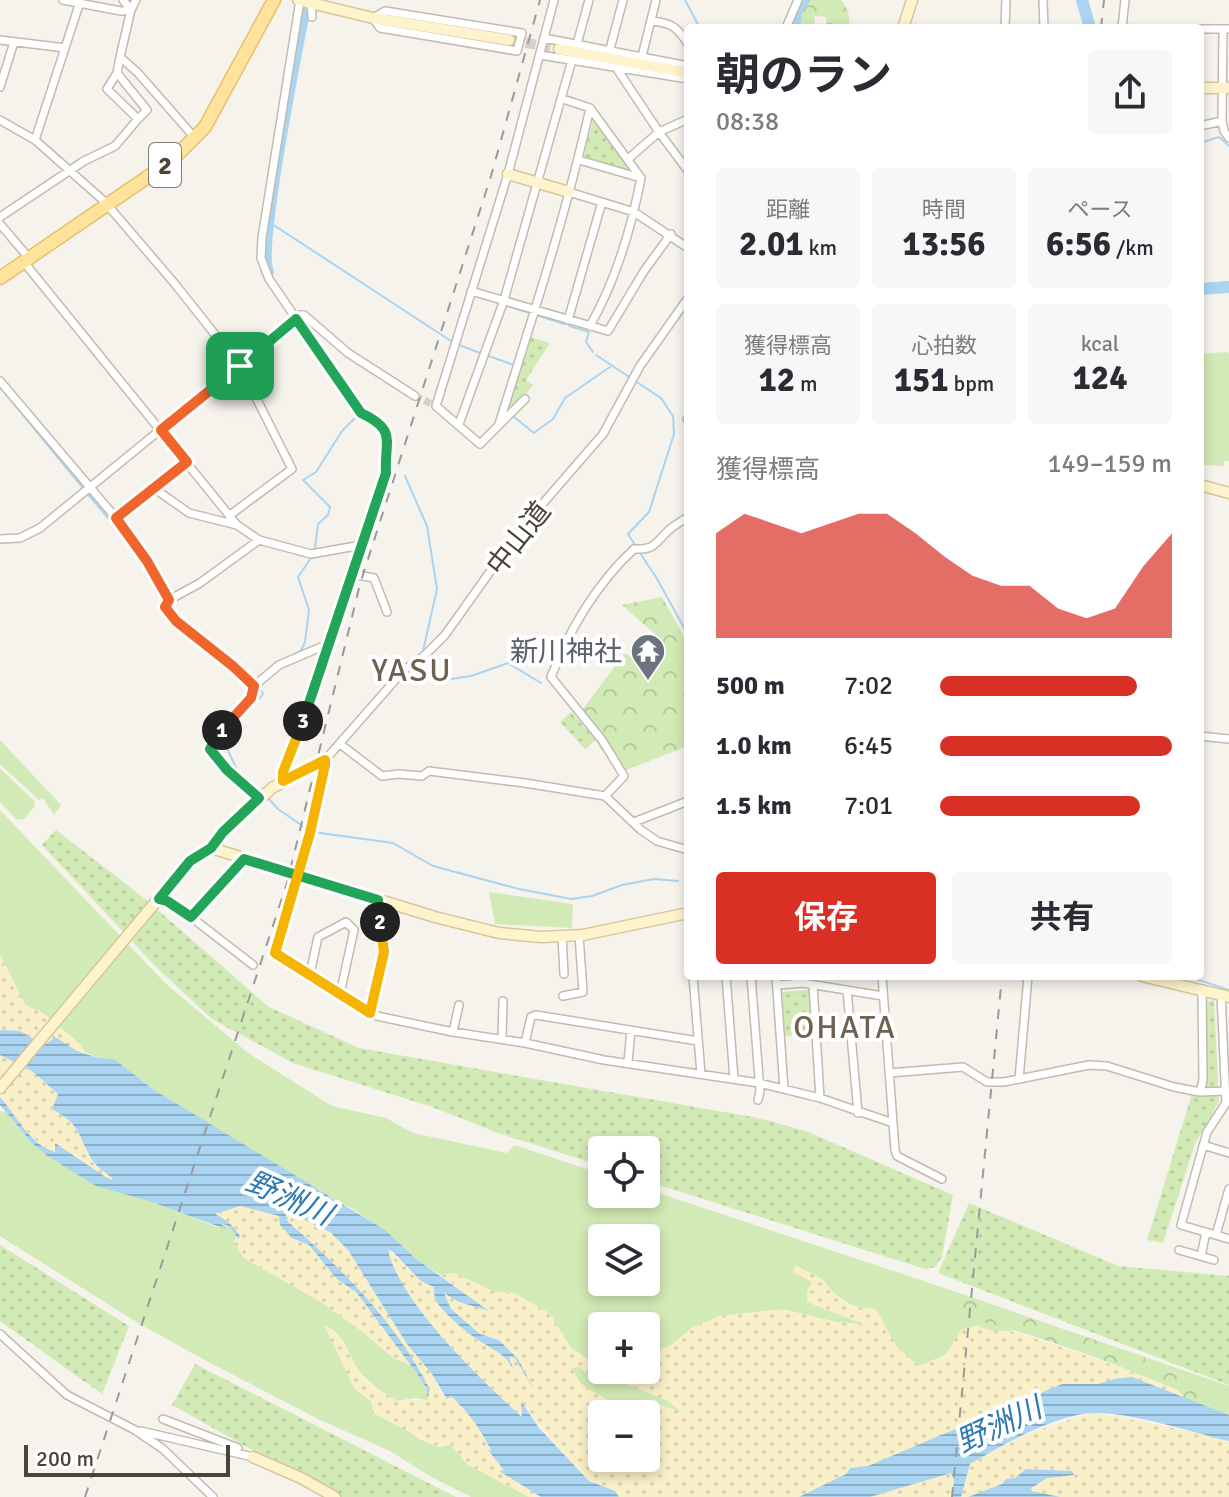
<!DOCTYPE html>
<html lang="ja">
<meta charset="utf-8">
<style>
body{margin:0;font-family:Signika,"Noto Sans JP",sans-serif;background:#f7f7f7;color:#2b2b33;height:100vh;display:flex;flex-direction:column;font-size:30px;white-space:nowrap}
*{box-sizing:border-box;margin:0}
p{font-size:26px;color:#7c7c81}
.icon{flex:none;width:44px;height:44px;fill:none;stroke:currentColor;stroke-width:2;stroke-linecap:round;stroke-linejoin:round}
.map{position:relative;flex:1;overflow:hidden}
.drawer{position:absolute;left:684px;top:24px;width:520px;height:956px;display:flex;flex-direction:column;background:#fff;border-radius:8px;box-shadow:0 4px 12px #0003}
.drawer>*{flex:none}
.fabs{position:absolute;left:588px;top:1136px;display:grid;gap:16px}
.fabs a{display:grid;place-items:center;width:72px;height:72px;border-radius:8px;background:#fff;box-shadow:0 4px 12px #0003;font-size:40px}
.scale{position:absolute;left:24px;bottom:20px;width:206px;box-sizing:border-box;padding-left:8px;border:4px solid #4b4439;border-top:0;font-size:22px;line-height:28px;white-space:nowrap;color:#4b4439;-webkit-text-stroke:6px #fff;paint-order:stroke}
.pin{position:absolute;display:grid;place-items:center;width:68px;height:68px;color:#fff;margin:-34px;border-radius:16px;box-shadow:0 4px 12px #0006}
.km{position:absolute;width:40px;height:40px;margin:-20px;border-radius:50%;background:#222;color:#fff;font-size:22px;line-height:40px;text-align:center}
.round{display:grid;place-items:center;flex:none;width:84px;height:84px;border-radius:8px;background:#f7f7f7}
.head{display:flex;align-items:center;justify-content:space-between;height:136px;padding:0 32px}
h1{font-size:44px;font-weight:700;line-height:60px}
.stats{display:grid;grid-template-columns:repeat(3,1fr);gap:12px;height:136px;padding:8px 32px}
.stats div{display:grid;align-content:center;border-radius:8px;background:#f7f7f7;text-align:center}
.stats b{font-size:34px;font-weight:700}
.stats small{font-size:22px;font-weight:400}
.stats p{font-size:22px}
.chart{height:224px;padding:16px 32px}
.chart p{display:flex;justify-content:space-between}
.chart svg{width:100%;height:144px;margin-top:8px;fill:#d93025;opacity:.7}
.button{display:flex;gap:16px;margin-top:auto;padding:16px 32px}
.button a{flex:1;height:92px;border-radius:8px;background:#d93025;color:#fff;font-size:32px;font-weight:700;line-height:92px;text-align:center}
.button a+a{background:#f7f7f7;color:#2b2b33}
ul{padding:0 32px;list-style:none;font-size:26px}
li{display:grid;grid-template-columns:128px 96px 1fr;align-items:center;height:60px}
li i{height:20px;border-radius:10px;background:#d93025}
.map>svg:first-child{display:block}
.green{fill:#d2eab5;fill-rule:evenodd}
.forest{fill:url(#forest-crowns)}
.sand{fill:url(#sand-dots);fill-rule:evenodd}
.park{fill:url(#park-dots)}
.water{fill:url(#water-rules)}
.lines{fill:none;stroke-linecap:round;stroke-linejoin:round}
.stream{stroke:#a9d4f2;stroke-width:2}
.river{stroke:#a9d4f2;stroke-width:12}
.street-tunnel{stroke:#d4d0c8;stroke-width:7;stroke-dasharray:7 3.5;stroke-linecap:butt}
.secondary-tunnel{stroke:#d4d0c8;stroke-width:10;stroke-dasharray:10 5;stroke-linecap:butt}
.street-casing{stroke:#c2bbae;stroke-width:10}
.secondary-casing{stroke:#d6c79b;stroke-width:13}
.primary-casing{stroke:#e6c16a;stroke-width:15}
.street{stroke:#fff;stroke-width:7}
.secondary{stroke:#fff3cd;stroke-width:10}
.primary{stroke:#ffe39c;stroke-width:12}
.rail{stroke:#9a9a9a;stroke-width:2;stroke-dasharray:10 10;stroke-linecap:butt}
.split-1-casing{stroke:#fff;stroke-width:16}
.split-2-casing{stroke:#fff;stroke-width:16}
.split-3-casing{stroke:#fff;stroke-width:16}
.split-4-casing{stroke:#fff;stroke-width:16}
.split-1{stroke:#f0652b;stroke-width:10}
.split-2{stroke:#22a559;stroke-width:10}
.split-3{stroke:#f5b400;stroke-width:10}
.split-4{stroke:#22a559;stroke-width:10}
.labels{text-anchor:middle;stroke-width:8;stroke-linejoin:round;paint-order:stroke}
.shield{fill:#fff;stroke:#817c74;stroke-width:2}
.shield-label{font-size:26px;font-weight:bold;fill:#4b4439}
.street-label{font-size:28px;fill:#4b4439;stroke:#fff}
.worship-label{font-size:28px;fill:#5b616d;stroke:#fff;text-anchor:end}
.water-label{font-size:30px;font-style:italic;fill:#2e7ab2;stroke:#fff}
.quarter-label{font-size:32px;letter-spacing:2px;fill:#6e6250;stroke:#fff}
</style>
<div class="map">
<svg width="1229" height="1497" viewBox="0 0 1229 1497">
<defs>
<pattern id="forest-crowns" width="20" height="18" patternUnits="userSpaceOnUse" patternTransform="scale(2)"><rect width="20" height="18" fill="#d2eab5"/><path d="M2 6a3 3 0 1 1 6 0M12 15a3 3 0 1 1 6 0" fill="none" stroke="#b6ca9c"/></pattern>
<pattern id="sand-dots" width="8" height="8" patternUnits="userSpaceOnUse" patternTransform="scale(2)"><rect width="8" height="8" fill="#f9efc9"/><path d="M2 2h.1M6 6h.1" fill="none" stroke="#d7cead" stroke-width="1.8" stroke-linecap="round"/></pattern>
<pattern id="park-dots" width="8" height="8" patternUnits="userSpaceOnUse" patternTransform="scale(2)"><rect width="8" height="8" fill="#d2eab5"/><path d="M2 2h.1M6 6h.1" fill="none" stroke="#b6ca9c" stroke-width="1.8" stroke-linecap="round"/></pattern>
<pattern id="water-rules" width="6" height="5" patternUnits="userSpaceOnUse" patternTransform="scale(2)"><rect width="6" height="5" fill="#a9d4f2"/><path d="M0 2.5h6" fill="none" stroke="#8caec5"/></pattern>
</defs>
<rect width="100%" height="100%" fill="#f6f3ec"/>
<path class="green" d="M 1226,352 L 1229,354 L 1229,461 L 1224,461 L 1224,466 L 1200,465 L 1200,354 Z
M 0,740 L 61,805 L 54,815 L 43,798 L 39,800 L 0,764 Z
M 0,768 L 34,801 L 35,806 L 24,819 L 17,820 L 0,802 Z
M 0,810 L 165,983 L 248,1053 L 332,1106 L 386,1118 L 413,1133 L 507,1153 L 514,1145 L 602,1174 L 602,1194 L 646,1194 L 646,1189 L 912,1277 L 953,1291 L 945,1298 L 1013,1331 C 979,1334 950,1355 918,1366 L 896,1346 L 876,1310 C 849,1307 839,1300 822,1279 L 812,1282 L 870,1325 L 837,1322 L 692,1328 L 669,1347 L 646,1351 L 646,1326 L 602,1326 L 602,1370 L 618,1370 L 621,1382 L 667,1400 L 684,1413 L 645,1400 L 619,1407 L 581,1384 L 570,1367 L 580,1367 L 597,1384 L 589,1360 L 571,1348 L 550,1314 L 514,1293 L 494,1292 L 454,1273 L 441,1275 L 415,1258 L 385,1231 L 356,1211 L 263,1158 L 154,1090 L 114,1059 L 98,1058 L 85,1052 L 80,1044 L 43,1013 L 25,1005 L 0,954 ZM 602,1238 L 646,1238 L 646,1282 L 602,1282 Z
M 489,892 L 573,904 L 572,928 L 495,924 Z
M 0,1111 L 6,1112 L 32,1143 L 46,1155 L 71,1169 L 219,1228 L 220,1222 L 233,1229 L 236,1237 L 234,1242 L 244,1258 L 321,1302 L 359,1329 L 395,1359 L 412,1366 L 427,1389 L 427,1400 L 415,1398 L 396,1401 C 383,1392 364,1380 356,1366 C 345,1347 346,1337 325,1325 L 354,1388 L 419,1439 L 439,1447 L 451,1444 L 467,1464 L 529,1497 L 471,1497 L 431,1477 L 390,1451 L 318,1419 L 197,1356 L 133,1320 L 0,1236 Z
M 1145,1357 L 1229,1386 L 1229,1415 L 1206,1407 L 1222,1396 L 1213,1387 L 1145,1362 Z"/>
<path class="forest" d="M 806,0 L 841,0 L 848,10 L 850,28 L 826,28 L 826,17 L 815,16 L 814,28 L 795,28 L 800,8 Z
M 662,597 L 688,644 L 688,746 L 621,772 L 600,748 L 582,710 L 625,653 L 636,661 L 645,653 L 641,647 L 656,635 L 622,605 Z
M 953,1291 L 1145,1357 L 1145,1362 L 1213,1387 L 1223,1396 L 1206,1407 L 1181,1397 L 1183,1396 L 1177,1390 C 1105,1359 1029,1332 953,1314 L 953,1309 L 945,1298 Z"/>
<path class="sand" d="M 0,955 L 25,1005 L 43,1013 L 80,1044 L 85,1052 C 74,1050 65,1042 53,1039 L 44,1045 L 20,1031 L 0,1030 Z
M 0,1055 L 32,1071 L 58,1094 L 52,1109 C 83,1126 77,1136 93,1161 C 98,1168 107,1173 114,1179 L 110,1181 L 56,1144 L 55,1153 C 40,1148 2,1109 0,1093 C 0,1081 0,1067 0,1055 Z
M 240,1206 L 279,1216 L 292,1238 L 309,1245 L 336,1278 L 357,1293 L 412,1366 L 395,1359 L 359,1329 L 321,1302 L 244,1258 L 234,1242 L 236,1237 L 238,1239 L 237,1230 L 213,1215 Z
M 283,1209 L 330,1232 L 348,1250 L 407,1344 L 432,1374 L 441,1393 C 467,1399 482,1431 493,1453 L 488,1452 L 504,1470 L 501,1472 L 540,1496 L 529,1497 L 467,1464 L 451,1444 L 439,1447 L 373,1413 L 371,1400 L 354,1388 L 324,1325 C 345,1338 345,1345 356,1366 C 363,1380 382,1392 396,1401 L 427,1400 L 430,1390 C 396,1323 341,1269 285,1220 Z
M 387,1250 L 421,1281 L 434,1287 L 436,1300 L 445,1311 L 477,1340 L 496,1348 L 511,1365 L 509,1357 L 515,1358 L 527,1378 L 518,1359 L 499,1340 L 480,1334 L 451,1309 L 443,1291 L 459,1302 L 486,1309 L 441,1275 L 454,1273 L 494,1292 L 514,1293 L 550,1314 L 571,1348 L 589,1360 L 606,1384 L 597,1384 L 580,1367 L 571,1368 L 581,1384 L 619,1407 L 645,1400 L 681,1412 L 667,1400 L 621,1382 L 618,1370 L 646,1370 L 646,1351 L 669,1347 L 692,1328 L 719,1316 L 783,1309 L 837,1322 L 865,1325 L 807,1302 L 807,1291 L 812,1282 L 793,1272 L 795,1265 L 822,1279 L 835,1295 L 855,1307 L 876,1309 L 896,1346 L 918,1366 L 944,1357 L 961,1330 L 977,1325 C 998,1336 1001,1327 1018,1333 C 1072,1350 1125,1368 1177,1390 L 1184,1396 L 1181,1397 L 1114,1379 L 1098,1384 L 1062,1384 L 868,1466 L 850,1468 L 846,1474 L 799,1497 L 619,1497 C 611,1486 596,1487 586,1477 C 563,1454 543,1429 522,1403 L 522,1417 C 482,1380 400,1303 387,1250 ZM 602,1414 L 646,1414 L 646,1458 L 602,1458 Z
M 1093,1413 L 1151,1423 L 1229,1441 L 1229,1497 L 1060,1497 L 1032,1491 L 1031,1488 L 1047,1478 L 1073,1475 L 1072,1471 L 1026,1469 L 1015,1478 L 1006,1479 C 997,1490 976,1497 961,1497 L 970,1464 C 1011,1440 1046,1425 1093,1413 Z
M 951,1473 L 954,1480 L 952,1497 L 870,1497 Z"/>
<path class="park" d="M 594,117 L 636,175 L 583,158 Z
M 530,337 L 550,343 L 526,380 L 533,385 L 511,412 L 508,410 Z
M 571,712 L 596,740 L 585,749 L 560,722 Z
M 56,830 L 144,898 L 269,1007 L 359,1048 L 758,1118 L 806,1131 L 953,1195 L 942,1257 L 935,1267 L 925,1269 L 646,1181 L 646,1150 L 602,1150 L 602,1166 L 498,1133 L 432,1107 L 293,1063 L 212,1019 L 155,966 L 42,845 Z
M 810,990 L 812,1035 L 785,1036 L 782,992 Z
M 1214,1000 L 1219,1102 L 1195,1144 L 1163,1243 L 1147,1240 L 1192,1094 L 1204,1095 L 1197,1003 Z
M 969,1203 L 1118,1266 L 1229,1276 L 1229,1385 L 938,1273 Z
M 0,1245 L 129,1326 L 102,1394 L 0,1321 Z
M 195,1364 L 456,1497 L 336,1497 L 172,1405 Z"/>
<path class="water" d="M 0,1030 L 20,1031 L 44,1045 L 53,1039 L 52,1035 L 77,1051 L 98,1058 L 114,1059 L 154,1090 L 385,1230 L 415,1258 L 489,1311 L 459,1302 L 444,1293 L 451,1309 L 480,1334 L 499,1340 L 518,1359 L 534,1390 L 515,1358 L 509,1357 L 514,1372 C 507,1353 492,1350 477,1339 C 467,1333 440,1310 436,1300 C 434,1296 434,1292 434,1287 L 421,1281 L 392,1251 L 388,1250 C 399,1302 482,1381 522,1417 L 521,1401 L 539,1428 L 589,1481 L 615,1491 L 619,1497 L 541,1497 L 499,1471 L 504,1470 L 487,1449 L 492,1452 C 481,1430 469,1412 451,1396 L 447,1399 L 432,1374 L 407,1344 L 348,1250 L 330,1232 L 283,1210 L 288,1219 L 286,1220 C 342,1269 397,1323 430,1390 L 427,1400 L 427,1389 L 418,1375 L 357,1293 L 336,1278 L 309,1245 L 292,1238 L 280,1225 L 279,1216 L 240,1206 L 215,1214 C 225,1219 233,1225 240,1236 L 238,1239 C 233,1231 231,1225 220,1223 L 228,1230 L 149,1201 L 96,1186 L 46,1155 L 32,1143 L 0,1105 L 0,1097 C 17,1116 29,1144 55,1152 L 55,1143 L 110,1180 L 113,1179 C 107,1173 98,1168 93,1161 C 77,1136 83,1126 52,1109 L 58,1094 L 32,1071 L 0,1055 Z
M 1132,1377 L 1229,1415 L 1229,1441 C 1189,1432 1136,1413 1095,1413 C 1058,1413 1002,1445 970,1464 L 961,1497 L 952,1497 L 954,1480 L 951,1473 L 870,1497 L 799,1497 L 846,1474 L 850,1468 L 868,1466 L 1062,1384 L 1098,1384 L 1114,1379 Z
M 1026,1469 L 1072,1471 L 1074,1475 L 1047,1478 L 1031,1488 L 1032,1491 L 1060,1497 L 968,1497 L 1002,1484 L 1006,1479 L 1015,1478 Z"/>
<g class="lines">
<path class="stream" d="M 685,0 L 700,28
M 1200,143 L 1219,137 L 1229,146
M 269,222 L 454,343 L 480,353
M 483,297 L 498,303
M 507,306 L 530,313
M 539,316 L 564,324
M 569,326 L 589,332 L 586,342 L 593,352
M 486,355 L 514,365
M 596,355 L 661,398 L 673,416 L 674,434 L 649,512 L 628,534 L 635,545
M 517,380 L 520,368
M 0,387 L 83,488
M 513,416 L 534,433 L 553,419 L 565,398 L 610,367
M 389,431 L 391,448
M 405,476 L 427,526 L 437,589 L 423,651
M 87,493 L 128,542 L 163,597
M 315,549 L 318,524 L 328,515 L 330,507 L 303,480 L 316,472 L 342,431 L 358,415
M 640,553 L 656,577 L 688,635
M 169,607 L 181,621
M 196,632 L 214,646
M 290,657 L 301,651 L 305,642 L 309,610 L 298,577 L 313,555
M 438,681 L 471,676 L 508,663 L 541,683
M 259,687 L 263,694 L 223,739 L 237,770 L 260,792
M 268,798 L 278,809 L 307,829
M 313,832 L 393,843 L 433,866 L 519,889 L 571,899 L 592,896 L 622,885 L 654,879 L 678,881
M 1187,976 L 1229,990"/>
<path class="river" d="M 1082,0 L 1090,28
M 794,28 L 797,8 L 804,0
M 268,272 C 256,247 299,41 306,0
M 1200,289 L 1229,287"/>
<path class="street-tunnel" d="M 415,396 L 436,406"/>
<path class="secondary-tunnel" d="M 511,40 L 559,49"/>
<g class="street-casing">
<path id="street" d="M 63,0 L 121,11 L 131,10 L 136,0
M 123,0 L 131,10 L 120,57 L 138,73 L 195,138
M 300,0 L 262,238 L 261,258 L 269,279 L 361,413 C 366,415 375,417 379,421 C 404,443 370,521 361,549
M 1043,0 L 1044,28
M 311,4 L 312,17
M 385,11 L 522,33 L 517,51 L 380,28 L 373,18 Z
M 652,21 C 672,23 677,27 688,44
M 786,28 L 798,0
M 1005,28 L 1006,0
M 1122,28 L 1125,0
M 1200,29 L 1229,29
M 1223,29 L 1222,121 L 1224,131 L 1229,138
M 544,38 L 688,66
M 0,40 L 65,48
M 577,44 L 589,0
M 610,49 L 623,0
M 540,55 L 688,79
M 642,56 L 656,0
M 617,69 L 659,132 L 688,119
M 117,73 L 107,89 L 138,119 L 147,110 L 117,73 L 120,57
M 0,87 L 14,42
M 563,99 L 590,108 L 641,178 C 631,230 616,280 590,326
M 0,120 L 35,140 L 104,201 L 175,284 L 240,366 L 292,469 L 230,515
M 1200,126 L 1222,121
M 35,140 L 79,5
M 628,159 L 659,132 L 688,171
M 579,160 L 641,178
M 569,192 L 634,212 L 688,248
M 0,217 L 84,161 L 115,146 L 138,119
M 0,224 L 29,258
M 23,261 L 237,525 L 259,540 L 311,554 L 356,546 L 361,549 L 311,700 L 283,772 L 283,781
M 471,291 L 608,331 L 644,271 L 671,234
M 688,298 L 640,366 L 603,434 L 519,531 L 445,635 L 424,656 L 404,670 L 325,760 L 310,833 L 275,953 L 361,1009 L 377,1016 L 453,1032 L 525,1043 L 604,1060 L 759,1083 L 820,1098 L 893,1123
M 304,315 L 348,353 L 415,396
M 568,320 L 602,202
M 0,381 L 116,518 L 147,561 L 169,600 L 165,607 L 176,621 L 234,667 L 254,686
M 525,399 L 480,444 L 436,406 L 508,174 L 554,0
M 687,419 L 688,419
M 459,424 L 504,300 L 572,60
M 499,424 C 532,319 566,215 590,108
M 155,489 L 189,513 L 237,525
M 116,518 L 187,462
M 0,539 L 20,538 L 40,528 L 301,315
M 352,574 L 374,578 L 387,612
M 169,600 L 200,583 L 259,540
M 1200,736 L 1229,739
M 340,744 L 382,776 L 399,774 L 422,776 L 429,771 L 525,783 L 605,796 L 641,830 L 657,841 L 688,850
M 605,796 L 624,776 L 602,740 L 551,677 C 569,630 597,583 634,549 C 653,550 654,545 666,533 C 672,526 681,522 688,517
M 259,798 L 227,770 L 210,749 L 214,739 L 251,698 L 254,686 L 279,665 L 328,644
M 634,822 L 688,801
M 159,899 L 191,917 L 253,965
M 191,917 L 244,859
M 562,936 L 564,974
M 310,974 L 318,937 L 346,922 L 354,930 L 340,994
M 693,976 L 701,1074
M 726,976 L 734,1079
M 751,976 L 760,1091 L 758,1100
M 776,976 L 784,1089
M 882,976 L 895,1150 L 897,1156 L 942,1179
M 777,985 L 803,983 L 883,996
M 813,985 L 820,1098
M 847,990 L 858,1113
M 1221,994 L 1226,1103 L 1207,1132 L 1181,1225 L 1229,1239
M 563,996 L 583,992 L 579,935
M 370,1013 L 384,952 L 378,900
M 453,1032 L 459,1005
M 502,1039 L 503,1001
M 525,1043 L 531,1017 L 536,1015 L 698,1041
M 628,1062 L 631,1031
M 889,1073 L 963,1067 L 987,1082 L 1004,1082 L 1089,1065 L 1107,1066 L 1174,1087 L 1200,1092 L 1225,1091
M 1019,1079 L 1028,976
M 1200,1092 L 1203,1080 L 1202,989
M 1203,1145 L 1229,1153
M 1216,1235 L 1229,1189
M 1179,1250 L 1214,1260
M 1201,1256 L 1206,1232
M 0,1334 L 67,1395 L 135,1430 L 163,1449 L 213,1497
M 163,1419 L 238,1448
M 141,1431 L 253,1457"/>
</g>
<g class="secondary-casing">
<path id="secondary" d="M 298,0 L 373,18 L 509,40
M 903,28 L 912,0
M 559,49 L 688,73
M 1200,88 L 1229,88
M 508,174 L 569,192
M 1200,485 L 1229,493
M 211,848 L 223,832 L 272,788 L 325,760
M 1142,976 L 1229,997
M 0,1088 L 190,861 L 211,848 L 435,917 L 499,933 L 541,937 L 583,935 L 688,913
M 253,1457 L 301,1478 L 335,1497"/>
</g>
<g class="primary-casing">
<path id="primary" d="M 0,278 L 171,161 L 205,127 L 274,0"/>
</g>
<use href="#street" class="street"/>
<use href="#secondary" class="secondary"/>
<use href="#primary" class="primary"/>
<path class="rail" d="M 1101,28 L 1104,0
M 85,1497 L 287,883 L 360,584 L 491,176 L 540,0
M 952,1497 L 1002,976"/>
</g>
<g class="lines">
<g class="split-1-casing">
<path id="split-1" d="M 222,730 L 251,698 L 254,686 L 234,667 L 176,621 L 165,607 L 169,600 L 147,561 L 116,518 L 187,462 L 161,430 L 240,366"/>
</g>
<g class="split-2-casing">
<path id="split-2" d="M 222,730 L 210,749 L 227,770 L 259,798 L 223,832 L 211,848 L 190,861 L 159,899 L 167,901 L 191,917 L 244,859 L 378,900 L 380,922"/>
</g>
<g class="split-3-casing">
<path id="split-3" d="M 303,721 L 283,772 L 283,781 L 325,760 L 325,765 L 310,833 L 275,953 L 370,1013 L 384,952 L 380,922"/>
</g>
<g class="split-4-casing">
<path id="split-4" d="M 240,366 L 296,319 L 361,413 C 398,430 384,441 386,473 L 303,721"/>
</g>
<use href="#split-1" class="split-1"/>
<use href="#split-2" class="split-2"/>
<use href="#split-3" class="split-3"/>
<use href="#split-4" class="split-4"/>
</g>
<defs>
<g id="temple-pin" transform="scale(1.8)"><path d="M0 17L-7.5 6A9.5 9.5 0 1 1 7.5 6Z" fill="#6b7280" stroke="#fff"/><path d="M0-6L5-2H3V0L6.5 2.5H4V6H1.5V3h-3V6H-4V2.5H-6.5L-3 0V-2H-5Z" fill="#fff"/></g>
</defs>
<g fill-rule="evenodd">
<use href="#temple-pin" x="648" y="651"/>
</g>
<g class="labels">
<rect class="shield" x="149" y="143" width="32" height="44" rx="6"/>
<g class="shield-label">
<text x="165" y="174">2</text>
</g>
<g class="street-label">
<text transform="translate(518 538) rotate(-52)" y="10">中山道</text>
</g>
<g class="worship-label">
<text x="622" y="661">新川神社</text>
</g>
<g class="water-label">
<text transform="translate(289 1198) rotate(24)" y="10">野洲川</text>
<text transform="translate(999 1425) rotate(-25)" y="10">野洲川</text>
</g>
<g class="quarter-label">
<text x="412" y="681">YASU</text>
<text x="845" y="1038">OHATA</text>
</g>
</g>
</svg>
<div class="fabs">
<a><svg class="icon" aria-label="locate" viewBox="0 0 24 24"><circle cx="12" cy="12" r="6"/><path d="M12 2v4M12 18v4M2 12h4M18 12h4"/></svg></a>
<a><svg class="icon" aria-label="layers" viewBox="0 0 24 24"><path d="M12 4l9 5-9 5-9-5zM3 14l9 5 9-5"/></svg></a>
<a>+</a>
<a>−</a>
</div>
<div class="scale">200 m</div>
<div class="pin" style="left:240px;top:366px;background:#1e9e55"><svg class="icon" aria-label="arrive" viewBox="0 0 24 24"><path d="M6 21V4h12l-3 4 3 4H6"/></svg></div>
<b class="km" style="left:222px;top:730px">1</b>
<b class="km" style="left:380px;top:922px">2</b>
<b class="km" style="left:303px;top:721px">3</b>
<section class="drawer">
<div class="head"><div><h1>朝のラン</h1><p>08:38</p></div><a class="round"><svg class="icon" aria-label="share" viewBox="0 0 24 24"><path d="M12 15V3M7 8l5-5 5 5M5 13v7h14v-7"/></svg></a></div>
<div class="stats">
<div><p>距離</p><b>2.01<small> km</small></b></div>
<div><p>時間</p><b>13:56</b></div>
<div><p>ペース</p><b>6:56<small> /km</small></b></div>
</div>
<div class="stats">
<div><p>獲得標高</p><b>12<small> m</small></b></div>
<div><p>心拍数</p><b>151<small> bpm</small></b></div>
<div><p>kcal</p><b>124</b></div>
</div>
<div class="chart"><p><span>獲得標高</span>149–159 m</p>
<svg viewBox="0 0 160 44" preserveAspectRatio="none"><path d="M0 44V12L10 6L20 9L30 12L40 9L50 6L60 6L70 12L80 19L90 25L100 28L110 28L120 35L130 38L140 35L150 22L160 12V44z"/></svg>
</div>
<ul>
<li><b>500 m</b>7:02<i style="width:85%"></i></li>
<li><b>1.0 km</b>6:45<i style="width:100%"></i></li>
<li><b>1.5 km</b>7:01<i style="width:86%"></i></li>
</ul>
<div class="button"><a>保存</a><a>共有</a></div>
</section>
</div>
